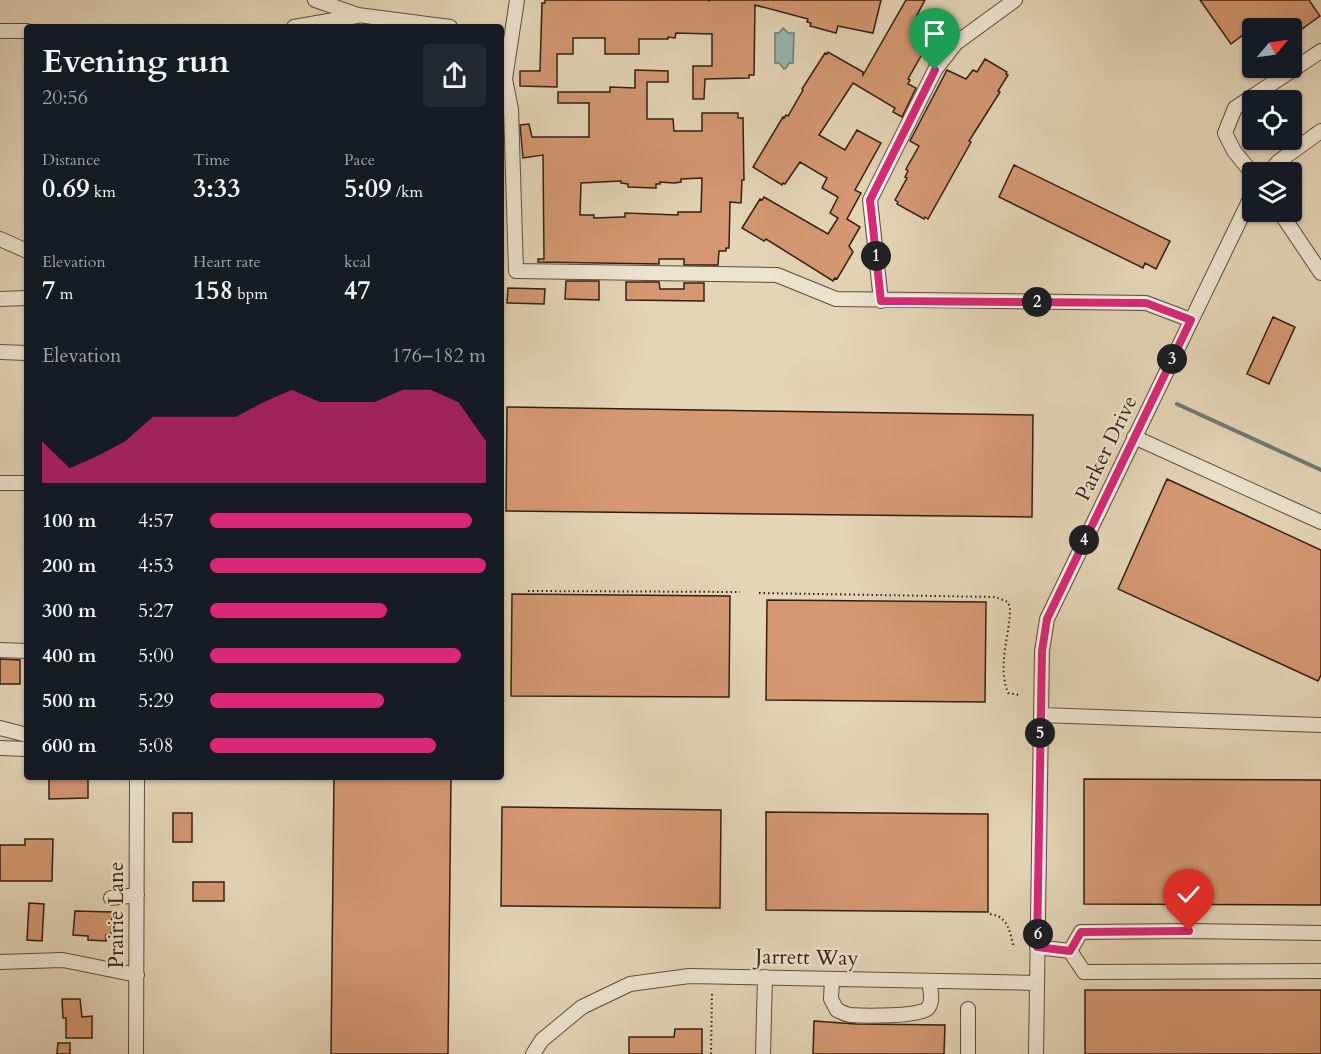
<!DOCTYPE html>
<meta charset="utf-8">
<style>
body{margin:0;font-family:Cardo,serif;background:#242831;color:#f1f3f6;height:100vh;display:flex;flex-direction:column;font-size:22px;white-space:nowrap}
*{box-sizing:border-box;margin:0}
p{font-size:20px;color:#9ea1a6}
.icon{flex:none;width:33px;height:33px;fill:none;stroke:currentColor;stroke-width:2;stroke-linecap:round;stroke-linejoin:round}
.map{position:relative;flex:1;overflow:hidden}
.side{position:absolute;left:24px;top:24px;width:480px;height:756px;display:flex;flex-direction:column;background:#171b24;border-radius:6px;box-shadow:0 2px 4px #0004}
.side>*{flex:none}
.needle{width:39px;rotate:61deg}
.fabs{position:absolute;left:1242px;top:18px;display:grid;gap:12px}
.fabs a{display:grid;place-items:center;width:60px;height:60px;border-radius:6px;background:#171b24;box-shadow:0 2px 4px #0004;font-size:30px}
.pin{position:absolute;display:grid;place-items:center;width:51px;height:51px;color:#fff;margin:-62px -26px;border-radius:50% 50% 50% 0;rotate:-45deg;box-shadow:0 0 6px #0007}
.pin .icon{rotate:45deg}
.km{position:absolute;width:30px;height:30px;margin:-15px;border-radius:50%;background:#222;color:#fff;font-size:16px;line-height:30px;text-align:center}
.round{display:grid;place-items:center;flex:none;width:63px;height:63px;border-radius:6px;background:#242831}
.overview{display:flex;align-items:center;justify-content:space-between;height:102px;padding:0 18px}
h1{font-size:33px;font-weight:700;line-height:45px}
.stats{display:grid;grid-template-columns:repeat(3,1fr);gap:9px;height:102px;padding:6px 18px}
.stats div{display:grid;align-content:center}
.stats b{font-size:26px;font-weight:700}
.stats small{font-size:16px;font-weight:400}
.stats p{font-size:16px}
.chart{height:168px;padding:12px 18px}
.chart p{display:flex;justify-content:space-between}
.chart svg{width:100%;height:108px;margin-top:6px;fill:#db2777;opacity:.7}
ul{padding:0 18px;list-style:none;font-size:20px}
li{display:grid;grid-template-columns:96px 72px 1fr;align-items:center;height:45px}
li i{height:15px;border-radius:8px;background:#db2777}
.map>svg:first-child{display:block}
.water{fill:#95b8b2;stroke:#6d7b71;stroke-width:1.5}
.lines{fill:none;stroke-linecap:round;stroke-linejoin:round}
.stream{stroke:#6d7b71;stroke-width:4}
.building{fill:#d59873;stroke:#321f10;stroke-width:1.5;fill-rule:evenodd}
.minor-casing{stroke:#5e4c3a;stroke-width:16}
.path{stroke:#321f10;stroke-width:2;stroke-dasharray:1.5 3;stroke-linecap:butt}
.minor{stroke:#ede4d0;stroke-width:14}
.route-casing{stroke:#fff;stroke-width:12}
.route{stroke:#db2777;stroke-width:8}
.labels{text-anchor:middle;stroke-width:4.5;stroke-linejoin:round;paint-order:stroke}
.street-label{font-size:21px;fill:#321f10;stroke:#ede4d0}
</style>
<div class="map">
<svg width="1321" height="1054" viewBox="0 0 1321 1054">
<rect width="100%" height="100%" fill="#e4d5b7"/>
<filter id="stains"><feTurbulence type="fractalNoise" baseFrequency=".00333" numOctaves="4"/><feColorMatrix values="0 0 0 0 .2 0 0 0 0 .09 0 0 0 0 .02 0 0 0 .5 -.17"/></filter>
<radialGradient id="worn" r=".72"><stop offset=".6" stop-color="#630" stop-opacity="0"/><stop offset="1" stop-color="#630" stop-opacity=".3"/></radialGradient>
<path class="water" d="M 783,28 L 788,33 L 794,33 L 793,63 L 789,63 L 786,68 L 784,69 L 779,63 L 775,63 L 775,33 L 779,33 Z"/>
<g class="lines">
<path class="stream" d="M 1177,404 L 1321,470"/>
</g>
<path class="building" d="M 545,0 L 881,0 L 873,33 L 838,26 L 836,33 L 810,26 L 811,23 L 807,22 L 808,19 L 755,5 L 754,75 L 749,75 L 749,78 L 705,79 L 704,99 L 693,99 L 693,66 L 712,66 L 712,34 L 676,33 L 675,38 L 668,37 L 668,39 L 639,39 L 639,54 L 605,54 L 605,38 L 573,38 L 573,54 L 557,54 L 557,87 L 520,86 L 520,71 L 540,71 L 542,3 L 545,3 Z
M 906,0 L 925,0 L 916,17 L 933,26 L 930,30 L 934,33 L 908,79 L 910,80 L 908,84 L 916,88 L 902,117 L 893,112 L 895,108 L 853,83 L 819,135 L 845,150 L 857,130 L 881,143 L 855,190 L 861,193 L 847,219 L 860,227 L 849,246 L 853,252 L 837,279 L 835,278 L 833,281 L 766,239 L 764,241 L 742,228 L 760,199 L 762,200 L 764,197 L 828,234 L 838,218 L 830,213 L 838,197 L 822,188 L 827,178 L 800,162 L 785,184 L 783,183 L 782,185 L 753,167 L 783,117 L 784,118 L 786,115 L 788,116 L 803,90 L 802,89 L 825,53 L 827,54 L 828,52 L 863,72 L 863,75 Z
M 1200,0 L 1309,0 L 1320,16 L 1292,36 L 1292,28 L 1252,28 L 1231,44 Z
M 985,59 L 1007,72 L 1006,74 L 1008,75 L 998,91 L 1000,92 L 969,141 L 971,142 L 928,219 L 925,217 L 924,219 L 897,204 L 898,202 L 895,200 L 907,178 L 905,177 L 908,171 L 906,169 L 919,146 L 910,141 L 947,70 L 966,79 L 973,70 L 977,72 Z
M 635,70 L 668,71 L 668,82 L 647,82 L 647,119 L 673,119 L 674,131 L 702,131 L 702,113 L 738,113 L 738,118 L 743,118 L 744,180 L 742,180 L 741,203 L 730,202 L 729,248 L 726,248 L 726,251 L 719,251 L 718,265 L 684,265 L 684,259 L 659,259 L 659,264 L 538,262 L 538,259 L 544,259 L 543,155 L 523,158 L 520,125 L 529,124 L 532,137 L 589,137 L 589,103 L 558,103 L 558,92 L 610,92 L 610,87 L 635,88 ZM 702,178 L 701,212 L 678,212 L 678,215 L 625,213 L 625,217 L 622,217 L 594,218 L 594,215 L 580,215 L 581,183 L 621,181 L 621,183 L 628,184 L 628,187 L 656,188 L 656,184 L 660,184 L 660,182 L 674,183 L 681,182 L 681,179 Z
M 1014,165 L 1170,241 L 1156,269 L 1145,263 L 1143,268 L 999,197 Z
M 566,281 L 599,281 L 599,300 L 565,299 Z
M 626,282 L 659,282 L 660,289 L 684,289 L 684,283 L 704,283 L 704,301 L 626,300 Z
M 508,288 L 545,289 L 544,304 L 507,303 Z
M 1273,317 L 1295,327 L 1269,384 L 1247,374 Z
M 507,407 L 1033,415 L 1032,517 L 506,511 Z
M 1167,479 L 1321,550 L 1321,675 L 1318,681 L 1118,589 Z
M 512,594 L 730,596 L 729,697 L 511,696 Z
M 767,600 L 986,602 L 985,702 L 766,700 Z
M 0,659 L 20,660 L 20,684 L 0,684 Z
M 49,777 L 88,777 L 88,798 L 49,799 Z
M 334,777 L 451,777 L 448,1054 L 331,1054 Z
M 1084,779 L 1321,780 L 1321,905 L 1084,904 Z
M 502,807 L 721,810 L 720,908 L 501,906 Z
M 766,812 L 988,814 L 988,912 L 766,910 Z
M 173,813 L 192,813 L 192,842 L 173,842 Z
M 25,839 L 53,839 L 52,881 L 0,881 L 0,845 L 25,845 Z
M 193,882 L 224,882 L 224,901 L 193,901 Z
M 29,903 L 44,904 L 42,941 L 27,940 Z
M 75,911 L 112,912 L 111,935 L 106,935 L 106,941 L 88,940 L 88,936 L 73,935 Z
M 1085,990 L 1321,990 L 1321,1054 L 1085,1054 Z
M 62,999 L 80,999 L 82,1017 L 92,1016 L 92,1038 L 66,1038 L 66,1018 L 63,1018 Z
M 814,1021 L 856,1024 L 945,1025 L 944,1054 L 813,1054 Z
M 675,1029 L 702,1029 L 702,1054 L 629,1054 L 629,1037 L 674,1037 Z
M 58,1043 L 70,1043 L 70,1054 L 57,1054 Z"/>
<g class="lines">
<g class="minor-casing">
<path id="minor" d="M 315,0 L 358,15 L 450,27
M 517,0 L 505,79 L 511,109 L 516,271 L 777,275 L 836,299 L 1146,303 L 1191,320
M 294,27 L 357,16
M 0,31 L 27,31
M 1270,172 L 1278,162 L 1321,131
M 1252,173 L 1234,151 L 1225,133 L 1235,108 L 1321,51
M 1280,212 L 1321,273
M 0,239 L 27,251
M 0,299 L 27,298
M 881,301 L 870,200 L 935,70 L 956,43 L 1015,0
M 0,352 L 27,353
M 1134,437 L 1321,522
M 0,483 L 27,483
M 0,650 L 27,651
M 1041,715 L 1321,725
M 0,728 L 27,735
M 0,748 L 27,749
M 111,898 L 137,895
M 1037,947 L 1070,951
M 1070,951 L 1084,972 L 1321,971
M 1070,951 L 1081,932 L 1189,931 L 1321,933
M 0,962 L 63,960 L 137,975
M 832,979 L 831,999 L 837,1010 C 841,1012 845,1014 850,1015 C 863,1016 921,1017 928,1008 C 934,1001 930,989 929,981
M 968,1009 L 968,1054
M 136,1054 L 137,777
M 533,1054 L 542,1040 L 582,1007 L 630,984 L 689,976 L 1037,983
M 763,1054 L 765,977
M 1036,1054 L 1042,651 L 1047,619 L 1252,195"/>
</g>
<path class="path" d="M 709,0 L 709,2
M 528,591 L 740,592
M 759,593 L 995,597 L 1008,602 L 1010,608 C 1010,637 997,663 1008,693 L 1019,695
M 990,914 C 1009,917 1009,931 1014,947
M 711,1054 L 712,992"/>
<use href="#minor" class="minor"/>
</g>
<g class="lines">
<g class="route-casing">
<path id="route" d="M 935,70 L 870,200 L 881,301 L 1146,303 L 1191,320 L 1047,619 L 1042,651 L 1037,947 L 1070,951 L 1081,932 L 1189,931"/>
</g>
<use href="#route" class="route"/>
</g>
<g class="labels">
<g class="street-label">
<text transform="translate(1106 448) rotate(-64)" y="7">Parker Drive</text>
<text transform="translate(116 915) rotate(-90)" y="7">Prairie Lane</text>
<text transform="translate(807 957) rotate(1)" y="7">Jarrett Way</text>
</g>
</g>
<rect width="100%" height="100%" filter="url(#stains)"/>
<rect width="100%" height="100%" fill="url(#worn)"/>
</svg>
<div class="fabs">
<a><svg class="needle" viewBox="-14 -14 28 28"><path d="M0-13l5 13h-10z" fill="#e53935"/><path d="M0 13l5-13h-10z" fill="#9ea1a6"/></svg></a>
<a><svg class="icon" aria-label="locate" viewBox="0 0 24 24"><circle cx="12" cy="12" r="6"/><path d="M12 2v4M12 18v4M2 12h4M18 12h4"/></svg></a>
<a><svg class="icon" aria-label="layers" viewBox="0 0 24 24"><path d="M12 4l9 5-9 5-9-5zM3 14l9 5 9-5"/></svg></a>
</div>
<div class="pin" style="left:935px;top:70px;background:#1e9e55"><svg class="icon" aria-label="arrive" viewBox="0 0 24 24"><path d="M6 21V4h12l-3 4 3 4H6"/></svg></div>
<div class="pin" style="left:1189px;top:931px;background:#d93025"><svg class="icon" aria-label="check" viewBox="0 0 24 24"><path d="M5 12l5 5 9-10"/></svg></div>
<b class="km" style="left:876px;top:256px">1</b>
<b class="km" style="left:1037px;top:302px">2</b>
<b class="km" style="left:1172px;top:359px">3</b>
<b class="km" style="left:1084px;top:540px">4</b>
<b class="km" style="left:1040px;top:733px">5</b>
<b class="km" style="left:1038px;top:934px">6</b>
<section class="side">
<div class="overview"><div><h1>Evening run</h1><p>20:56</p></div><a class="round"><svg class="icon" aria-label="share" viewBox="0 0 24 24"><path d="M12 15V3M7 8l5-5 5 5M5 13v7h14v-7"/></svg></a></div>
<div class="stats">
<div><p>Distance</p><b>0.69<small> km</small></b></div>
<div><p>Time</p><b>3:33</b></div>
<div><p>Pace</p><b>5:09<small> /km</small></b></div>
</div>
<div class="stats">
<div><p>Elevation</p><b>7<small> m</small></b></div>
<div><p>Heart rate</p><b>158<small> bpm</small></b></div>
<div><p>kcal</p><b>47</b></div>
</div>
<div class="chart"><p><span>Elevation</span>176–182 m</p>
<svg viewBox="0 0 160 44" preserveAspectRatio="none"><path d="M0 44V27L10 38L20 33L30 27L40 17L50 17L60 17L70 17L80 11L90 6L100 11L110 11L120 11L130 6L140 6L150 11L160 27V44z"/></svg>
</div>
<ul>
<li><b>100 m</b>4:57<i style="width:95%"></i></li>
<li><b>200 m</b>4:53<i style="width:100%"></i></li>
<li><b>300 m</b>5:27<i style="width:64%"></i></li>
<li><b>400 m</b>5:00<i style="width:91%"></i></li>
<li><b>500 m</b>5:29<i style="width:63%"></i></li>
<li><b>600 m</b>5:08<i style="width:82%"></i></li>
</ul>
</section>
</div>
